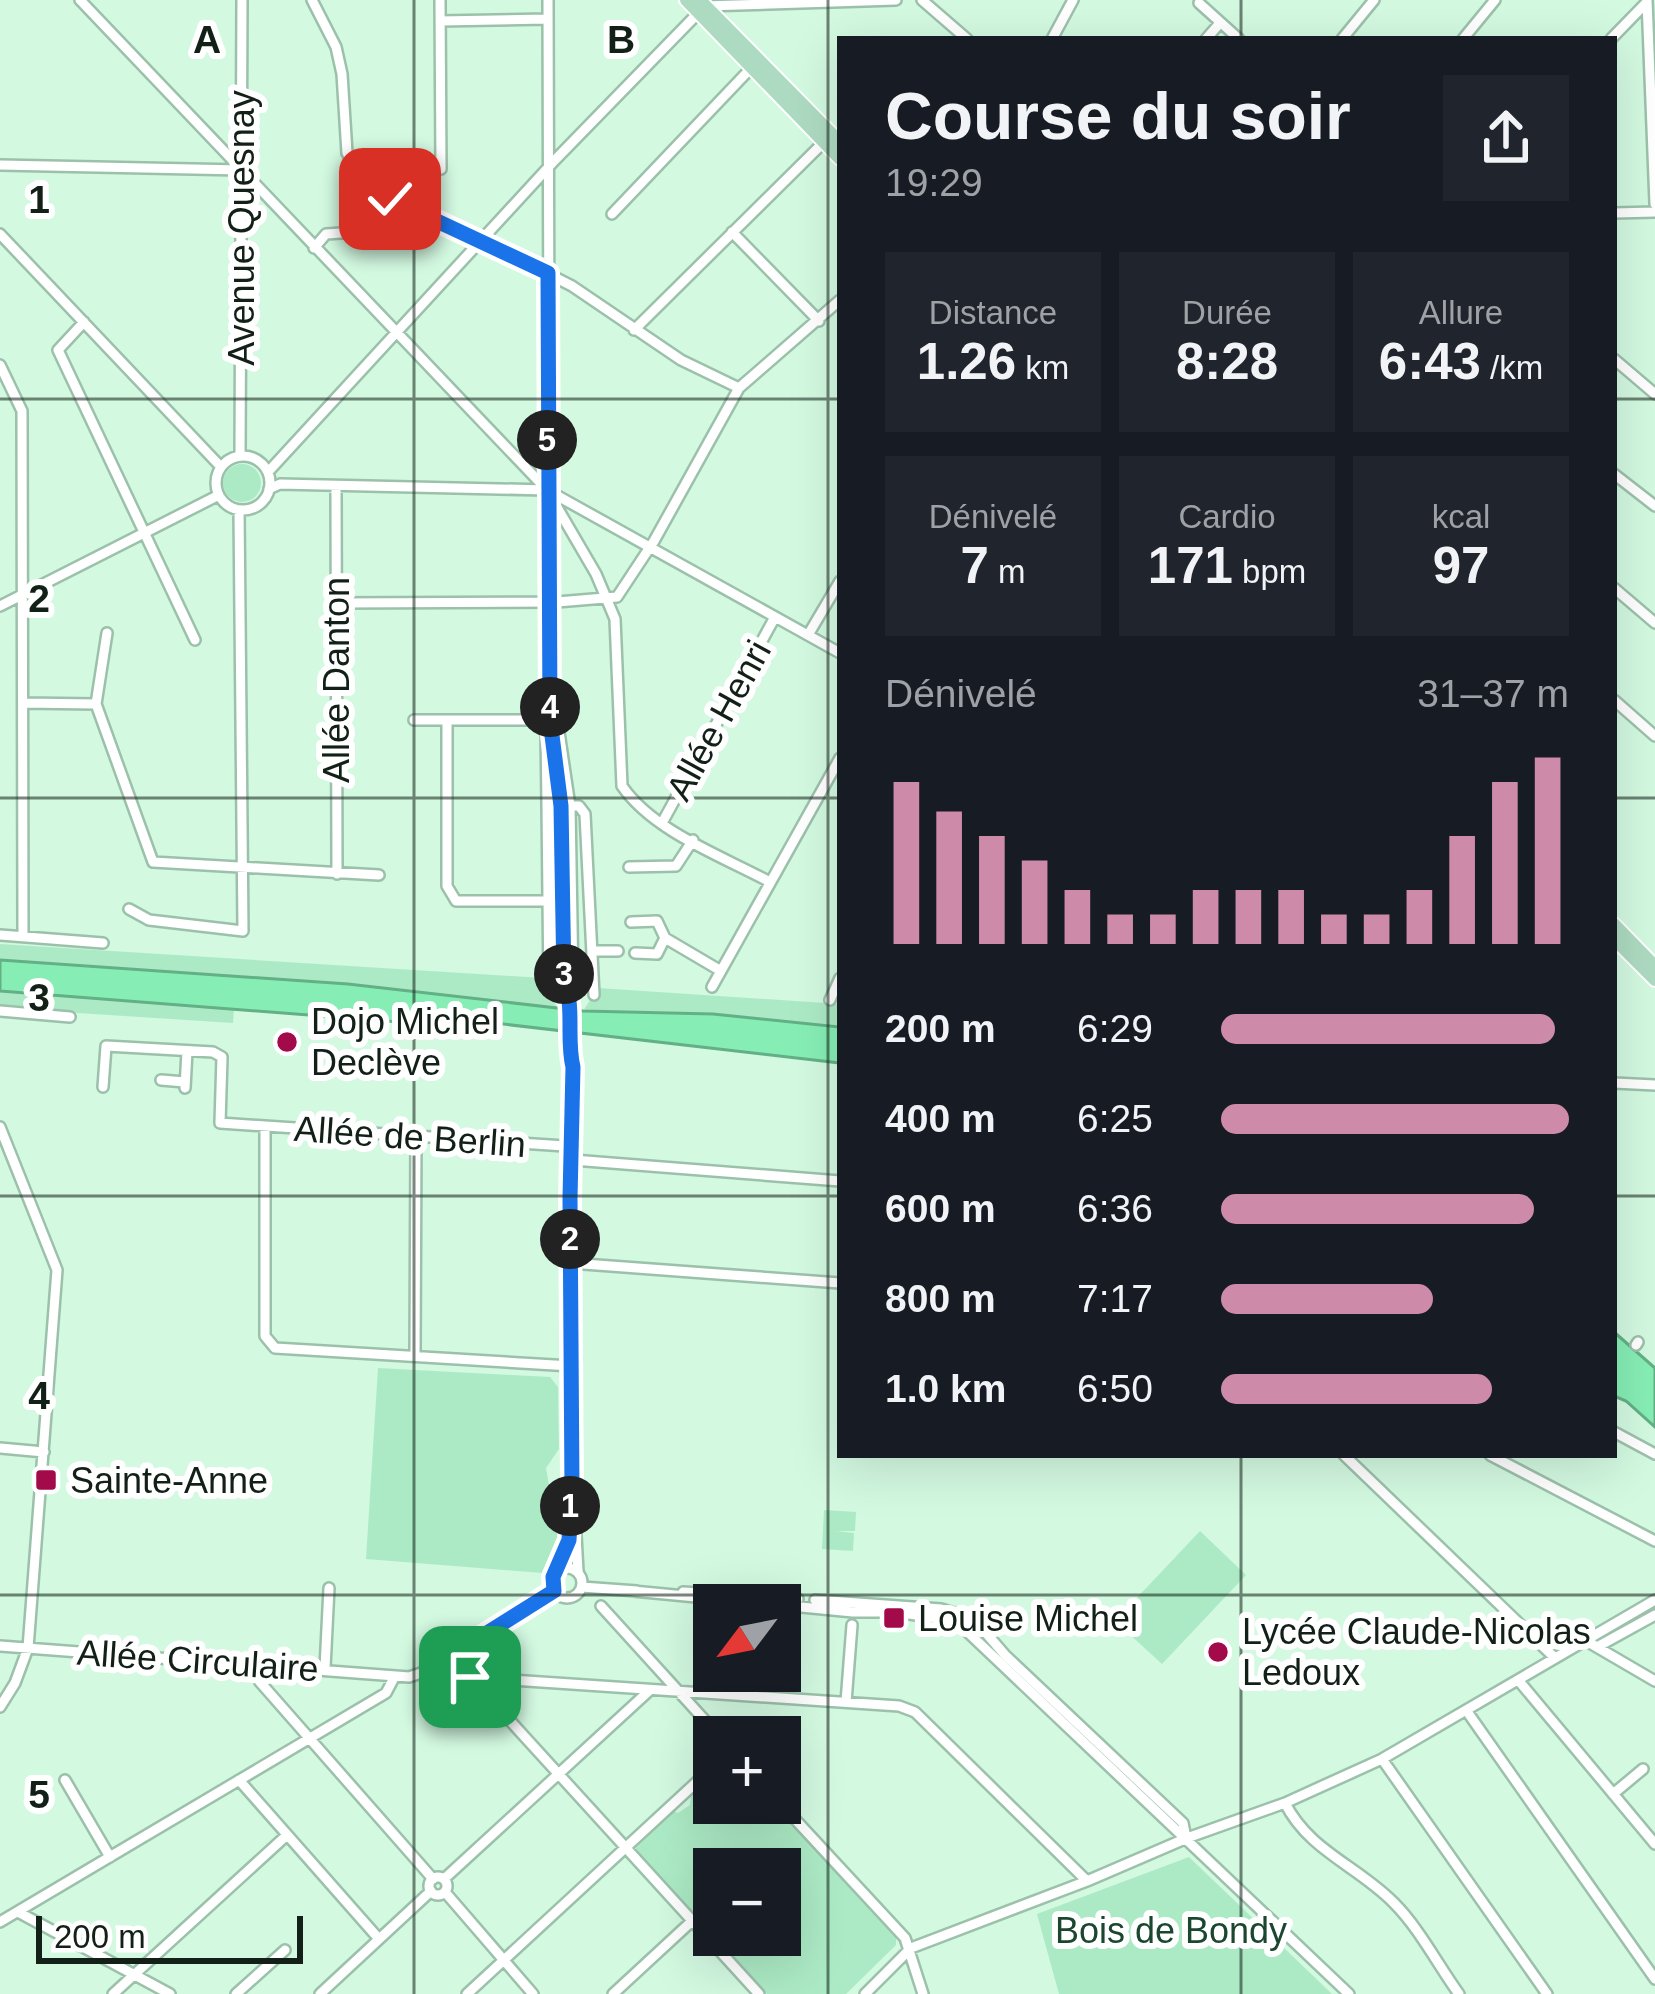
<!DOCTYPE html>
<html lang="fr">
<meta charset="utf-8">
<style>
body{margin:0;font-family:Arial,sans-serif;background:#20242c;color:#f1f3f6;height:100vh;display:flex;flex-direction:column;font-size:45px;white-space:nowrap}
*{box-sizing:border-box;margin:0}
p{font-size:39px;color:#9ea1a6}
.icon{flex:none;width:66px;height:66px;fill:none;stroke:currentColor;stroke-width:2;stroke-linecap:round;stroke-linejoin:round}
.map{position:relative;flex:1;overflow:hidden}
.panel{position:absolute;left:837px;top:36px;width:780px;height:1422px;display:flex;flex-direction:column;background:#171b24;border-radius:0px;box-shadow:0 12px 48px #0002}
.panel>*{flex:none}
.needle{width:78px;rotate:238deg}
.tools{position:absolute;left:693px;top:1584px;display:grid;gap:24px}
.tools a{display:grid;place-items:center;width:108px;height:108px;border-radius:0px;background:#171b24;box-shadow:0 12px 48px #0002;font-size:60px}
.scale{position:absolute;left:36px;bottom:30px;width:267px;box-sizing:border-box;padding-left:12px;border:6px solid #122018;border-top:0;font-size:33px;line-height:42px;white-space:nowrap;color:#122018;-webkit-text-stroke:9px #fff;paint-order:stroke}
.pin{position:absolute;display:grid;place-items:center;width:102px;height:102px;color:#fff;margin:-51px;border-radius:24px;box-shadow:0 6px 18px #0006}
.km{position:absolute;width:60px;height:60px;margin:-30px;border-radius:50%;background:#222;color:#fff;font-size:33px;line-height:60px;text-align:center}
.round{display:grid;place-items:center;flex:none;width:126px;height:126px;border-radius:0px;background:#20242c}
.overview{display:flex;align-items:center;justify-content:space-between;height:204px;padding:0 48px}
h1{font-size:66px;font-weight:700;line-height:90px}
.stats{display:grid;grid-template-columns:repeat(3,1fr);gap:18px;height:204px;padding:12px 48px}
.stats div{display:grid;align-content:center;border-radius:0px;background:#20242c;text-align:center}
.stats b{font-size:51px;font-weight:700}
.stats small{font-size:33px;font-weight:400}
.stats p{font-size:33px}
.chart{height:336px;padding:24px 48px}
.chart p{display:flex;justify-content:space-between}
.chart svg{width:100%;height:216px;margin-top:12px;stroke:#cd8aa9;stroke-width:6}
ul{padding:0 48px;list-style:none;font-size:39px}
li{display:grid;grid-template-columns:192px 144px 1fr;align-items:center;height:90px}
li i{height:30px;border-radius:15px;background:#cd8aa9}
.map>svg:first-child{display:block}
.green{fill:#aceac5;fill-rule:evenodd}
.water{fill:#86eeb5;stroke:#63b086;stroke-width:3}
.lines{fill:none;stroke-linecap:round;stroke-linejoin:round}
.minor-casing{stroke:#9cc1ab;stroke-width:14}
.major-casing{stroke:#fff;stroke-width:16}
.minor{stroke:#fff;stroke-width:9}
.major{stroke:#addbc1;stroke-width:12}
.route-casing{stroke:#fff;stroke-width:24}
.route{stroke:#1a73e8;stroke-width:15}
.grid{fill:none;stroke:#122018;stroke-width:3;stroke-opacity:0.55}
.poi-dot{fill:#a20a4a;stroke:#fff;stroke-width:4.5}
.labels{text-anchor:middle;stroke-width:12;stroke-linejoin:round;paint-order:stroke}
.street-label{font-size:36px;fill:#122018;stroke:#fff}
.poi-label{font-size:36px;fill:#122018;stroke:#fff;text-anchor:start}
.park-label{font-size:36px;fill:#1b4630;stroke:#fff}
.grid-label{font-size:39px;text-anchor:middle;font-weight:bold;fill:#122018;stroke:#fff;stroke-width:12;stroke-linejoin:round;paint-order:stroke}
</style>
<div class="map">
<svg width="1655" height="1994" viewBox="0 0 1655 1994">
<rect width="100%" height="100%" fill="#d3f9e1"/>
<path class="green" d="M223 483a19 19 0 1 1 38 0a19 19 0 1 1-38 0Z
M 0,944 L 543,978 L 557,1008 L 348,984 L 0,960 Z
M 598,988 L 840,1004 L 840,1027 L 713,1014 L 583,1011 Z
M 0,991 L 234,1008 L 233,1023 L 0,1008 Z
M 378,1368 L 550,1377 L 558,1387 L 559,1449 L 546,1468 L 551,1497 L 560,1502 L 560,1534 L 543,1573 L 366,1559 Z
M 824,1510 L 856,1512 L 855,1531 L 836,1531 L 854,1533 L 853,1551 L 822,1549 Z
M 1200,1531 L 1246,1575 L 1162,1664 L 1115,1621 Z
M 714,1774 L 714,1803 L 773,1803 L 896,1938 L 896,1945 L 846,1994 L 767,1994 L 635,1849 L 673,1811 L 678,1813 L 690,1805 L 691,1794 ZM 714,1869 L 780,1869 L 780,1935 L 714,1935 Z
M 1189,1857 L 1332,1994 L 1059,1994 L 1037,1914 Z"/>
<path class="water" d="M 0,960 L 348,984 L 583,1011 L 713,1014 L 840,1027 L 840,1063 L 468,1020 L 450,1026 L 0,991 Z
M 1614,1332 L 1655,1368 L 1655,1427 L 1626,1401 L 1614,1396 Z"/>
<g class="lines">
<g class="minor-casing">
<path id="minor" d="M 80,0 L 547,490 L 596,574 L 615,619 L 622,786 C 654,832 722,856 770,882
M 312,0 L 336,47 L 342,74 L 347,153 L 363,179 L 410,209 L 452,225 L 572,286 L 681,360 L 739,388
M 440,0 L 441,169
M 548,0 L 550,720 L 561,805 L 564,981 L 569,991
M 922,0 L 967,39
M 1647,0 L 1655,204
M 1199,3 L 1239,39
M 440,21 L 547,19
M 1052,39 L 1073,0
M 1206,39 L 1220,23
M 1342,39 L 1374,0
M 1463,39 L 1495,0
M 1611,39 L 1646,3
M 0,165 L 241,170
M 1614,213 L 1655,212
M 612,214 L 753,66
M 732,232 L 819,321
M 0,234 L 221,467
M 314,248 L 326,234 L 356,232 L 390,199
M 84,322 L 58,350 L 195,640
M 634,330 L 825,141
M 1614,359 L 1655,394
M 0,365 L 22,411 L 23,936
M 240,456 L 242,0
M216 483a27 27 0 1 1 54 0a27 27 0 1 1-54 0Z
M 268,472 L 555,160 L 705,6 L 896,0
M 1614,474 L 1655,506
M 336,486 L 337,874
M 269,489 L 280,484 L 547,490 L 840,653
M 1614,588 L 1655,623
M 337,603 L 557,602 L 617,597 L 654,541 L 739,388 L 840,300
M 0,606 L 219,495
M 808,635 L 840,581
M 554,699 L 570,806 L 573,982 C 563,1006 567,1043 573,1067 L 570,1198 L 572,1489 L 569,1540 L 555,1573
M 1614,700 L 1655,736
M 23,703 L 96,704 L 153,862 L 379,875
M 96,704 L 107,633
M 414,720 L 553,720
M 447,722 L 447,886 L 456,901 L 546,901
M 546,731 L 547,805
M 662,823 L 775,617
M 629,867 L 676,866 L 693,840
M 129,909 L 149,920 L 243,931 L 239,510
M 631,922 L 657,921 L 665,938 L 657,954 L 635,953
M 0,935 L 103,943
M 665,938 L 721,971
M 592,951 L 618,951
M 712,987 L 840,758
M 549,992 L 547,805 L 579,806 L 585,814 L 594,995
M 830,1000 L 840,978
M 0,1011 L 70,1017
M 568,1055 L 568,1187
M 161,1080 L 185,1082
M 1614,1083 L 1655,1085
M 103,1087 L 106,1046 L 213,1052 L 222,1057 L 220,1123 L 565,1146 L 570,1149 L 570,1156
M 185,1088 L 187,1051
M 265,1126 L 265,1336 L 275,1348 L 571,1366
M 0,1127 L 57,1270 L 28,1648 L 15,1683 L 0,1707
M 573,1160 L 840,1181
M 570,1263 L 840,1283
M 1636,1345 L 1638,1342
M 415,1356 L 416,1137
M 1614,1432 L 1655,1454
M 0,1448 L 44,1452
M 1344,1455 L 1555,1658
M 1490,1455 L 1655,1541
M 574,1500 L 578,1571
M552 1583a15 15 0 1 1 30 0a15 15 0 1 1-30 0Z
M 582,1587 L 637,1591
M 633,1591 L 853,1612 L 896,1612 L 956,1621 L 1349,1994
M 683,1592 L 798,1599
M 815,1600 L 941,1609 L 974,1619 L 1005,1655 L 1183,1823 L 1185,1833
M 601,1606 L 720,1737
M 1583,1639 L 1655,1681
M 0,1646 L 409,1677 L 427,1671 L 554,1591
M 1597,1647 L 1655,1615
M 250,1662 L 260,1682 L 433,1879
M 436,1665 L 442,1674 L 453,1676 L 899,1706 L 915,1712 L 1087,1881
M 325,1668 L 329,1588
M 472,1679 L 759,1994
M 1519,1681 L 1655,1844
M 846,1702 L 852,1625
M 1466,1710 L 1655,1979
M 1382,1759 L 1547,1994
M 65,1780 L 110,1857
M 239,1780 L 379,1939
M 1613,1794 L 1643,1769
M 780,1803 L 905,1938 L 923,1994
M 1285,1803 C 1309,1851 1358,1866 1394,1903 C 1419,1928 1438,1965 1459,1994
M429 1886a9 9 0 1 1 18 0a9 9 0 1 1-18 0Z
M 444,1879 L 650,1690
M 445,1892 L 533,1994
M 18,1912 L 170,1994
M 0,1922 L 386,1693 L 395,1676
M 113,1994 L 287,1835
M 236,1994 L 285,1950
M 320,1994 L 431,1891
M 467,1994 L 714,1766
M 613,1994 L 692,1921
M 865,1994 L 911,1948 L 1087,1881 L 1187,1838 L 1285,1803 L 1382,1759 L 1655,1600"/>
</g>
<g class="major-casing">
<path id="major" d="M 686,0 L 840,159
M 700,0 L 840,142
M 1614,924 L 1655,966
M 1614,939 L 1655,980"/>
</g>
<use href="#minor" class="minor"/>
<use href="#major" class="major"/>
</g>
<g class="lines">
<g class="route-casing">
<path id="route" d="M 390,199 L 548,273 L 550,720 L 561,806 L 564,981 C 575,1007 566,1039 573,1067 L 570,1198 L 572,1489 L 569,1540 L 553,1577 L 554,1591 L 436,1665 L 442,1674 L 470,1677"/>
</g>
<use href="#route" class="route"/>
</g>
<path class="grid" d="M 414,0 L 414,1994M 828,0 L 828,1994M 1241,0 L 1241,39M 0,399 L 840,399M 1614,399 L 1655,399M 0,798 L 840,798M 1614,798 L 1655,798M 0,1196 L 840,1196M 1614,1196 L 1655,1196M 1241,1455 L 1241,1994M 0,1595 L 1655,1595"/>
<g class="poi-dot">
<circle cx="287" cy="1042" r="12"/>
<rect x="34" y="1468" width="24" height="24" rx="6"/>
<rect x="882" y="1606" width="24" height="24" rx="6"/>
<circle cx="1218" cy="1652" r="12"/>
</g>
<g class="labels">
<g class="street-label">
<text transform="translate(241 228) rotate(-90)" y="13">Avenue Quesnay</text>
<text transform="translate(336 680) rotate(-90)" y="13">Allée Danton</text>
<text transform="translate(718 720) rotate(-61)" y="13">Allée Henri</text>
<text transform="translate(410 1136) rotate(4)" y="13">Allée de Berlin</text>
<text transform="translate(198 1660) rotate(4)" y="13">Allée Circulaire</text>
</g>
<g class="poi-label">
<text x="311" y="1034">Dojo Michel<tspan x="311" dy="41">Declève</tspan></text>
<text x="70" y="1493">Sainte-Anne</text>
<text x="918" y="1631">Louise Michel</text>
<text x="1242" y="1644">Lycée Claude-Nicolas<tspan x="1242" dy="41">Ledoux</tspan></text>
</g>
<g class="park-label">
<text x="1171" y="1943">Bois de Bondy</text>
</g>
</g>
<g class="grid-label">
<text x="207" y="53">A</text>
<text x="621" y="53">B</text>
<text x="39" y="213">1</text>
<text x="39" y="612">2</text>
<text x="39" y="1011">3</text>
<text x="39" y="1409">4</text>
<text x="39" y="1808">5</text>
</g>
</svg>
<div class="tools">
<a><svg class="needle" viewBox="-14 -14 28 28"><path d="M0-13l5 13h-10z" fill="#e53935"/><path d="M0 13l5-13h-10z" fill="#9ea1a6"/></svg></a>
<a>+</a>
<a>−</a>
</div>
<div class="scale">200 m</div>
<div class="pin" style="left:470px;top:1677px;background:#1e9e55"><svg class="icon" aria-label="arrive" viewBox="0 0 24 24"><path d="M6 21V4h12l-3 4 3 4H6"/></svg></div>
<div class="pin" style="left:390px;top:199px;background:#d93025"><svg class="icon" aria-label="check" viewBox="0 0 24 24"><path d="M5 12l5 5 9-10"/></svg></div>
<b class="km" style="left:570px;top:1506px">1</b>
<b class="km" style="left:570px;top:1239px">2</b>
<b class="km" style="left:564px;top:974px">3</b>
<b class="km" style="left:550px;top:707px">4</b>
<b class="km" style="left:547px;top:440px">5</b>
<section class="panel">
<div class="overview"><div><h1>Course du soir</h1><p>19:29</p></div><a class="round"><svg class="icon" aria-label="share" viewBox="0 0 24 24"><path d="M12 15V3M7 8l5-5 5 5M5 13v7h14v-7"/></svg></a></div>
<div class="stats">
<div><p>Distance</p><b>1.26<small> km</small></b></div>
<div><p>Durée</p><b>8:28</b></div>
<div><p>Allure</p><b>6:43<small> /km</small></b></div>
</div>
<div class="stats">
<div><p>Dénivelé</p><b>7<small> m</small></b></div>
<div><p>Cardio</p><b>171<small> bpm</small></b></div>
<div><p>kcal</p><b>97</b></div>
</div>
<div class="chart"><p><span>Dénivelé</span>31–37 m</p>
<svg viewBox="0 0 160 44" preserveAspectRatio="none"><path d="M5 44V11M15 44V17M25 44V22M35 44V27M45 44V33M55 44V38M65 44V38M75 44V33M85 44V33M95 44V33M105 44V38M115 44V38M125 44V33M135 44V22M145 44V11M155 44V6"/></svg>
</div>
<ul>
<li><b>200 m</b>6:29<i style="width:96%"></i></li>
<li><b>400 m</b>6:25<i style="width:100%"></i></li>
<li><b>600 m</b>6:36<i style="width:90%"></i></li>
<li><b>800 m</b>7:17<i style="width:61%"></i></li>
<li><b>1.0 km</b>6:50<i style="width:78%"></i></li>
</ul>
</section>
</div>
